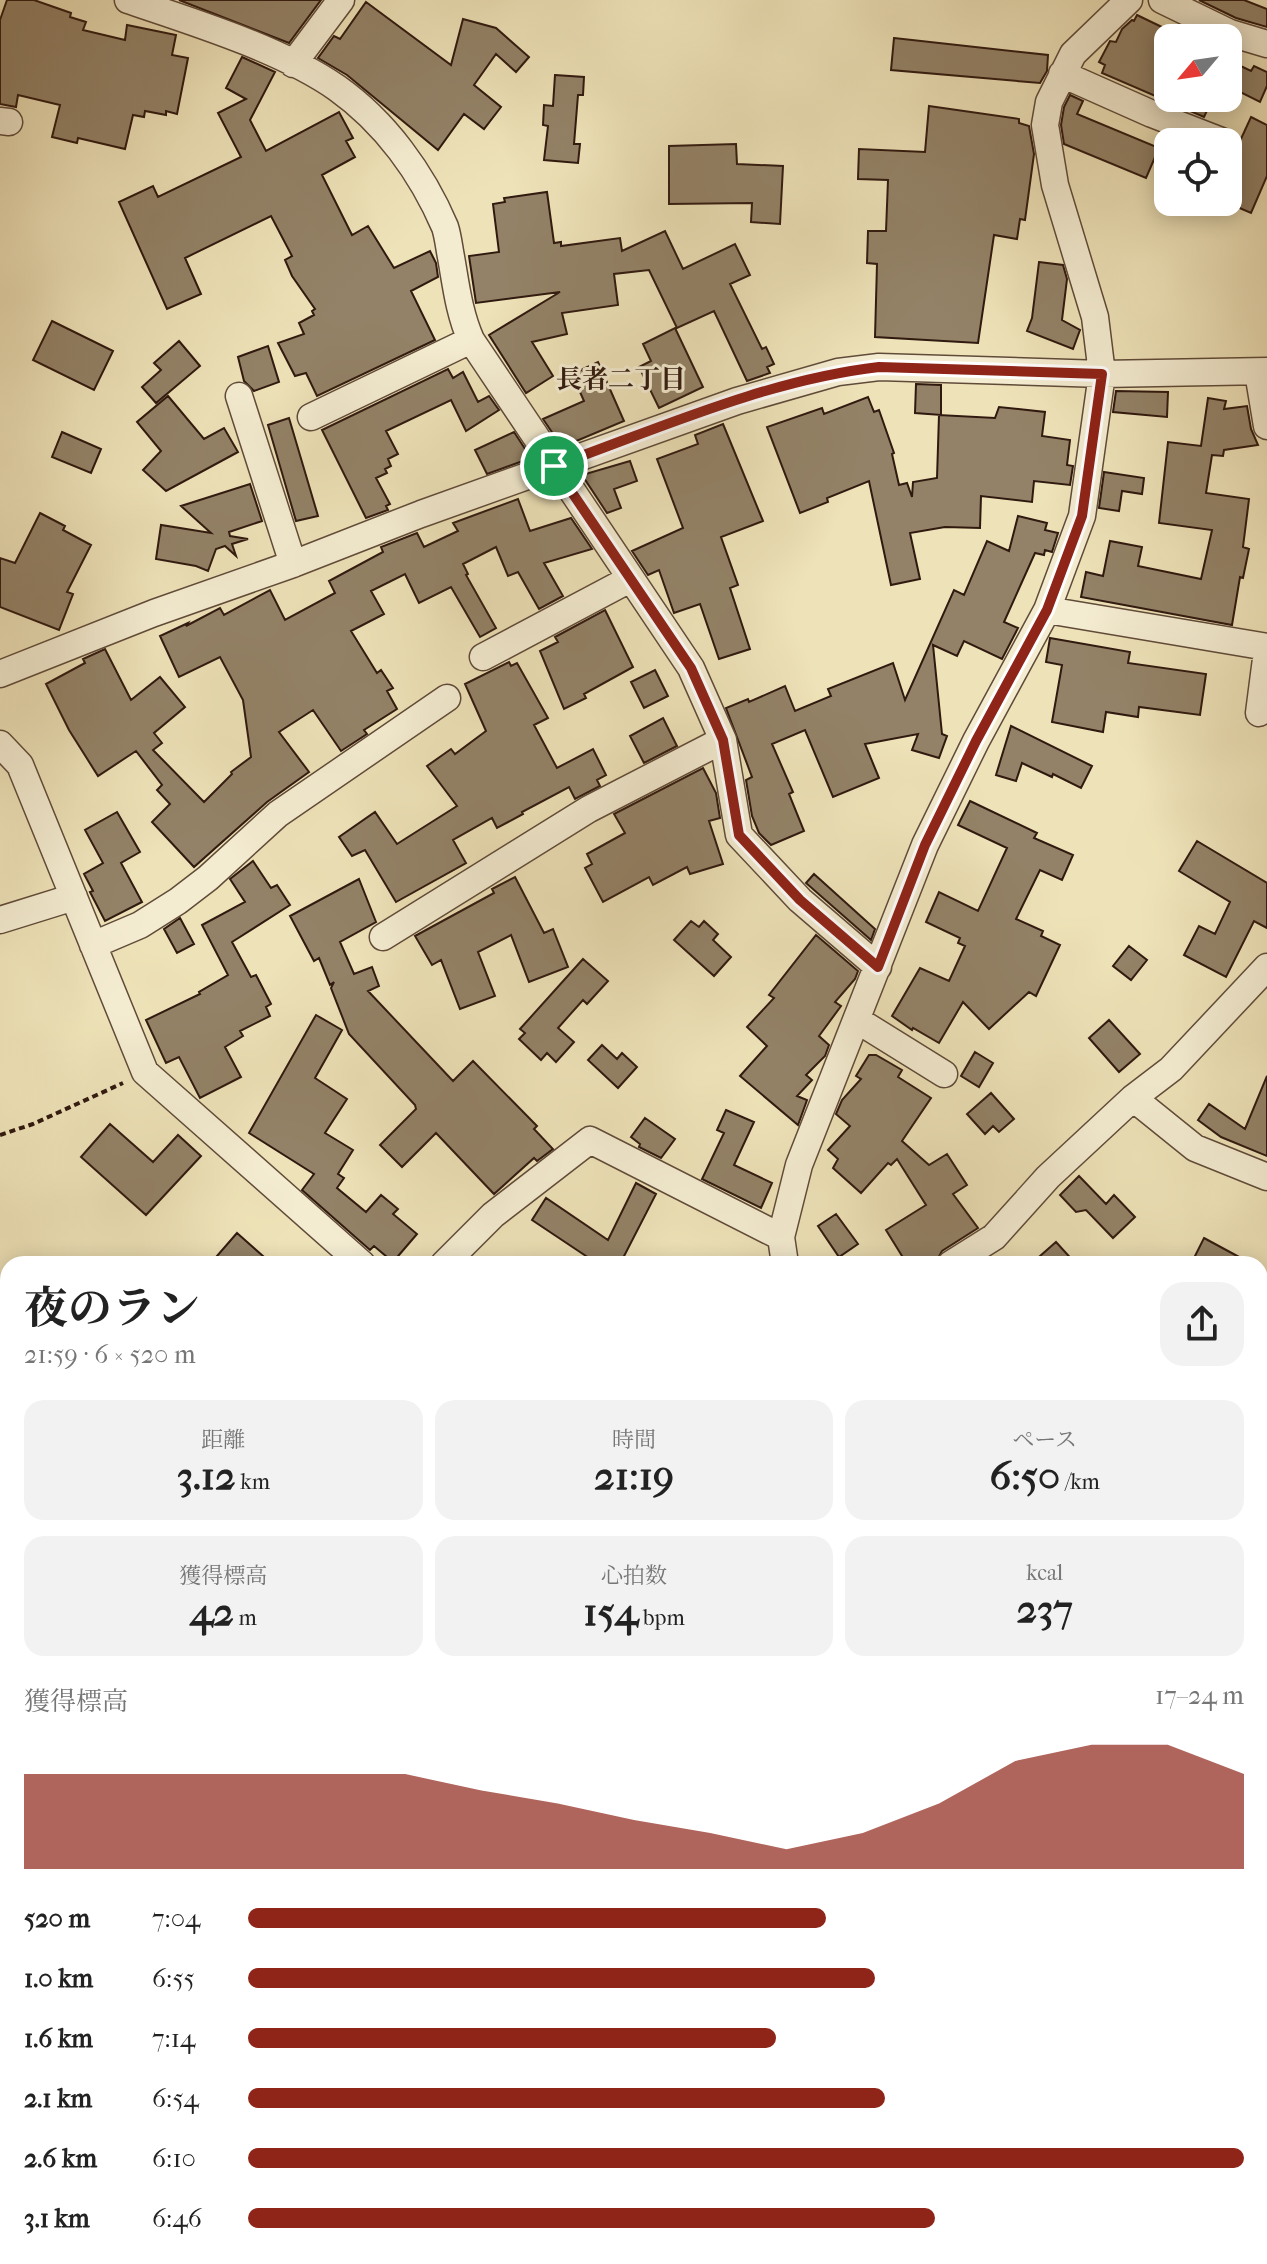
<!DOCTYPE html>
<html lang="ja">
<meta charset="utf-8">
<style>
body{margin:0;font-family:"IM FELL French Canon","Noto Serif JP",serif;background:#f2f2f2;color:#222;height:100vh;display:flex;flex-direction:column;font-size:30px;white-space:nowrap}
*{box-sizing:border-box;margin:0}
p{font-size:26px;color:#767676}
.icon{flex:none;width:44px;height:44px;fill:none;stroke:currentColor;stroke-width:2;stroke-linecap:round;stroke-linejoin:round}
.map{position:relative;flex:1;overflow:hidden}
.details{position:absolute;left:0px;top:1256px;width:1268px;height:1008px;display:flex;flex-direction:column;background:#fff;border-radius:24px 24px 0 0;box-shadow:0 4px 20px #0003}
.details>*{flex:none}
.needle{width:52px;rotate:241deg}
.controls{position:absolute;left:1154px;top:24px;display:grid;gap:16px}
.controls a{display:grid;place-items:center;width:88px;height:88px;border-radius:16px;background:#fff;box-shadow:0 4px 20px #0003;font-size:40px}
.pin{position:absolute;display:grid;place-items:center;width:68px;height:68px;color:#fff;margin:-34px;border:4px solid #fff;border-radius:50%;box-shadow:0 2px 8px #0007}
.round{display:grid;place-items:center;flex:none;width:84px;height:84px;border-radius:24px;background:#f2f2f2}
.overview{display:flex;align-items:center;justify-content:space-between;height:136px;padding:0 24px}
h1{font-size:44px;font-weight:700;line-height:60px}
.stats{display:grid;grid-template-columns:repeat(3,1fr);gap:12px;height:136px;padding:8px 24px}
.stats div{display:grid;align-content:center;border-radius:20px;background:#f2f2f2;text-align:center}
.stats b{font-size:40px;font-weight:700}
.stats small{font-size:22px;font-weight:400}
.stats p{font-size:22px}
.chart{height:224px;padding:16px 24px}
.chart p{display:flex;justify-content:space-between}
.chart svg{width:100%;height:144px;margin-top:8px;fill:#8f2418;opacity:.7}
ul{padding:0 24px;list-style:none;font-size:26px}
li{display:grid;grid-template-columns:128px 96px 1fr;align-items:center;height:60px}
li i{height:20px;border-radius:10px;background:#8f2418}
.map>svg:first-child{display:block}
.building{fill:#938267;stroke:#30190f;stroke-width:2}
.lines{fill:none;stroke-linecap:round;stroke-linejoin:round}
.minor-casing{stroke:#604b39;stroke-width:29}
.path{stroke:#30190f;stroke-width:4;stroke-dasharray:6 4;stroke-linecap:butt}
.minor{stroke:#f4ecd1;stroke-width:26}
.route-casing{stroke:#fff;stroke-width:16}
.route{stroke:#8f2418;stroke-width:10}
.labels{text-anchor:middle;stroke-width:6;stroke-linejoin:round;paint-order:stroke}
.neighbourhood-label{font-size:26px;font-weight:bold;fill:#30190f;stroke:#f4ecd1}
</style>
<div class="map">
<svg width="1267" height="2264" viewBox="0 0 1267 2264">
<rect width="100%" height="100%" fill="#eee2b8"/>
<filter id="stains"><feTurbulence type="fractalNoise" baseFrequency=".0025" numOctaves="4"/><feColorMatrix values="0 0 0 0 .2 0 0 0 0 .09 0 0 0 0 .02 0 0 0 .5 -.17"/></filter>
<radialGradient id="worn" r=".72"><stop offset=".6" stop-color="#630" stop-opacity="0"/><stop offset="1" stop-color="#630" stop-opacity=".3"/></radialGradient>
<path class="building" d="M 7,0 L 34,0 L 71,13 L 70,17 L 86,22 L 83,30 L 125,40 L 127,25 L 176,35 L 172,55 L 188,58 L 177,114 L 166,111 L 166,115 L 145,111 L 144,117 L 133,115 L 125,149 L 78,138 L 77,143 L 52,137 L 60,105 L 18,95 L 16,107 L 0,104 L 0,20 Z
M 179,0 L 321,0 L 289,43 Z
M 1199,0 L 1244,0 L 1267,9 L 1267,27 L 1236,18 Z
M 366,2 L 451,65 L 463,19 L 496,28 L 529,57 L 516,72 L 496,54 L 474,85 L 501,107 L 484,129 L 464,114 L 438,150 L 347,75 L 318,58 L 334,36 L 340,39 Z
M 1137,15 L 1168,30 L 1168,98 L 1213,98 L 1204,117 L 1102,73 L 1105,65 L 1099,62 L 1110,41 L 1116,42 L 1122,29 L 1132,20 L 1134,21 Z
M 894,38 L 1048,55 L 1047,71 L 1040,83 L 891,70 Z
M 242,57 L 275,72 L 250,120 L 266,151 L 339,112 L 353,138 L 346,141 L 355,157 L 322,175 L 352,235 L 368,226 L 394,268 L 430,251 L 436,263 L 438,277 L 411,291 L 435,340 L 317,396 L 306,373 L 295,376 L 278,343 L 304,334 L 299,323 L 314,315 L 312,311 L 315,309 L 292,276 L 285,260 L 292,256 L 271,216 L 185,258 L 201,294 L 167,309 L 119,202 L 153,186 L 158,197 L 241,157 L 218,113 L 246,99 L 226,88 Z
M 1228,60 L 1251,71 L 1254,66 L 1267,72 L 1267,86 L 1260,102 L 1228,86 Z
M 555,75 L 584,77 L 583,95 L 578,95 L 574,144 L 580,144 L 578,163 L 544,160 L 548,126 L 543,125 L 544,105 L 553,106 Z
M 1070,95 L 1083,101 L 1077,114 L 1159,148 L 1146,178 L 1064,144 L 1061,125 L 1064,107 Z
M 929,106 L 1019,119 L 1019,123 L 1029,126 L 1034,154 L 1025,220 L 1020,219 L 1017,239 L 994,235 L 978,343 L 875,337 L 877,264 L 867,263 L 868,231 L 886,231 L 888,180 L 858,179 L 859,149 L 925,152 Z
M 1251,117 L 1267,125 L 1267,176 L 1251,213 L 1228,203 L 1228,167 Z
M 736,144 L 737,164 L 783,166 L 780,224 L 751,222 L 752,203 L 669,204 L 669,146 Z
M 547,192 L 554,243 L 561,242 L 561,246 L 620,238 L 622,251 L 665,231 L 683,269 L 735,244 L 750,275 L 730,284 L 762,349 L 766,347 L 774,364 L 767,367 L 770,373 L 747,381 L 714,311 L 677,328 L 649,270 L 614,274 L 618,305 L 562,313 L 567,334 L 532,342 L 553,376 L 526,393 L 489,335 L 560,292 L 476,303 L 469,256 L 499,252 L 493,204 L 505,202 L 504,198 Z
M 1039,262 L 1063,265 L 1067,279 L 1062,320 L 1080,330 L 1073,349 L 1027,331 L 1032,318 Z
M 52,321 L 113,351 L 94,390 L 33,360 Z
M 675,328 L 703,387 L 659,408 L 639,367 L 651,361 L 643,344 Z
M 179,341 L 200,366 L 156,403 L 142,387 L 161,370 L 154,363 Z
M 268,346 L 279,382 L 254,391 L 244,381 L 238,357 Z
M 598,362 L 624,421 L 562,447 L 543,419 L 584,401 L 572,374 Z
M 448,369 L 453,378 L 463,372 L 478,402 L 489,396 L 499,410 L 466,431 L 451,400 L 386,431 L 398,454 L 388,459 L 391,466 L 385,469 L 387,473 L 376,478 L 390,504 L 386,506 L 388,510 L 366,518 L 322,430 Z
M 916,384 L 941,385 L 941,415 L 915,413 Z
M 1116,391 L 1168,392 L 1167,417 L 1113,412 Z
M 168,396 L 204,439 L 224,428 L 238,452 L 166,491 L 143,470 L 161,451 L 137,422 Z
M 868,397 L 874,412 L 879,410 L 894,453 L 892,454 L 899,485 L 907,483 L 912,497 L 913,482 L 937,478 L 939,415 L 995,418 L 999,407 L 1045,412 L 1042,436 L 1070,440 L 1067,465 L 1073,466 L 1070,485 L 1034,481 L 1032,502 L 981,496 L 980,528 L 945,527 L 910,533 L 920,579 L 891,585 L 869,481 L 827,498 L 828,502 L 800,513 L 767,427 L 822,408 L 824,414 Z
M 1208,398 L 1226,401 L 1224,409 L 1247,406 L 1251,429 L 1258,445 L 1224,450 L 1223,456 L 1212,455 L 1206,493 L 1249,499 L 1243,547 L 1249,549 L 1243,578 L 1240,577 L 1232,625 L 1081,597 L 1086,572 L 1103,576 L 1110,541 L 1142,547 L 1138,566 L 1201,579 L 1212,530 L 1159,523 L 1168,442 L 1201,446 Z
M 289,418 L 318,516 L 296,521 L 268,425 Z
M 723,424 L 763,521 L 721,537 L 738,585 L 730,588 L 750,649 L 719,659 L 700,604 L 674,613 L 659,570 L 648,575 L 632,551 L 683,528 L 657,459 L 698,444 L 695,435 Z
M 62,432 L 101,449 L 91,473 L 52,457 Z
M 514,432 L 531,458 L 487,474 L 475,450 Z
M 630,461 L 637,481 L 614,489 L 621,508 L 607,513 L 582,475 Z
M 1104,472 L 1144,478 L 1142,494 L 1122,491 L 1119,511 L 1099,508 Z
M 250,484 L 262,521 L 229,532 L 230,536 L 248,539 L 232,544 L 236,556 L 225,546 L 216,549 L 208,571 L 196,566 L 156,559 L 161,525 L 211,533 L 181,506 Z
M 518,499 L 530,531 L 571,518 L 592,549 L 544,563 L 563,596 L 539,609 L 518,572 L 508,576 L 496,547 L 463,564 L 468,574 L 466,575 L 496,628 L 480,637 L 451,587 L 419,603 L 405,574 L 371,591 L 384,614 L 351,631 L 377,673 L 381,670 L 393,688 L 387,691 L 397,709 L 364,730 L 367,734 L 341,751 L 313,710 L 279,732 L 309,772 L 267,802 L 194,867 L 152,822 L 170,804 L 157,790 L 162,785 L 136,751 L 98,776 L 69,730 L 46,684 L 85,663 L 83,659 L 105,649 L 131,700 L 160,677 L 185,707 L 154,733 L 162,743 L 153,750 L 204,802 L 232,774 L 231,772 L 251,757 L 243,700 L 220,657 L 179,677 L 160,636 L 188,623 L 186,626 L 220,608 L 224,615 L 270,590 L 285,620 L 335,593 L 329,581 L 383,552 L 381,547 L 417,533 L 424,547 L 458,531 L 453,523 Z
M 40,513 L 65,526 L 63,530 L 91,545 L 67,592 L 73,594 L 59,630 L 0,607 L 0,558 L 15,563 Z
M 1018,516 L 1047,523 L 1045,530 L 1058,533 L 1052,552 L 1045,550 L 1044,555 L 1035,553 L 1004,622 L 1018,628 L 1002,659 L 964,641 L 957,656 L 933,645 L 942,734 L 947,736 L 939,758 L 912,750 L 918,734 L 865,744 L 879,778 L 833,797 L 805,730 L 772,744 L 793,792 L 789,794 L 804,831 L 771,845 L 759,833 L 752,816 L 746,780 L 752,777 L 726,708 L 748,699 L 749,702 L 785,686 L 795,711 L 831,696 L 828,689 L 893,663 L 905,700 L 954,590 L 964,595 L 987,541 L 1009,551 Z
M 605,610 L 633,667 L 584,694 L 586,698 L 564,709 L 540,651 L 558,642 L 555,637 Z
M 1050,638 L 1130,652 L 1128,663 L 1206,674 L 1200,715 L 1139,707 L 1138,717 L 1106,712 L 1103,732 L 1052,722 L 1062,665 L 1046,662 Z
M 509,662 L 511,666 L 517,663 L 548,718 L 534,725 L 557,768 L 593,749 L 606,775 L 597,780 L 600,786 L 575,799 L 569,787 L 522,812 L 523,814 L 497,828 L 492,818 L 453,840 L 466,863 L 396,902 L 365,850 L 352,856 L 339,837 L 375,812 L 397,844 L 457,806 L 427,766 L 451,749 L 455,754 L 486,731 L 465,684 Z
M 655,670 L 668,696 L 644,708 L 631,682 Z
M 663,718 L 677,746 L 644,763 L 630,736 Z
M 1011,726 L 1092,766 L 1081,788 L 1053,774 L 1052,777 L 1022,763 L 1016,781 L 996,775 Z
M 703,768 L 716,793 L 720,818 L 709,821 L 723,864 L 690,874 L 687,867 L 653,885 L 649,877 L 603,902 L 585,868 L 592,864 L 587,854 L 625,833 L 614,814 Z
M 970,801 L 1037,833 L 1034,838 L 1073,855 L 1062,880 L 1040,870 L 1016,919 L 1043,931 L 1041,936 L 1060,945 L 1036,996 L 1029,992 L 989,1029 L 963,1002 L 939,1043 L 913,1028 L 912,1030 L 892,1016 L 920,968 L 949,981 L 965,946 L 958,943 L 960,938 L 926,922 L 939,892 L 978,911 L 1007,848 L 958,825 Z
M 117,812 L 140,852 L 121,863 L 142,902 L 105,921 L 90,892 L 93,891 L 84,874 L 103,863 L 85,830 Z
M 1197,841 L 1267,883 L 1267,928 L 1254,921 L 1226,977 L 1184,955 L 1199,926 L 1215,934 L 1230,902 L 1179,871 Z
M 253,861 L 271,888 L 277,885 L 290,905 L 232,942 L 251,977 L 256,975 L 271,1004 L 266,1007 L 270,1016 L 240,1031 L 243,1036 L 225,1047 L 241,1077 L 200,1098 L 179,1057 L 166,1063 L 146,1020 L 200,994 L 199,992 L 228,975 L 202,925 L 245,902 L 230,879 Z
M 814,874 L 875,929 L 871,940 L 806,883 Z
M 515,877 L 544,933 L 553,929 L 568,967 L 529,982 L 511,935 L 478,952 L 495,996 L 460,1009 L 441,960 L 432,965 L 415,936 L 494,893 L 492,889 Z
M 359,879 L 376,922 L 340,942 L 354,974 L 372,967 L 379,986 L 368,991 L 453,1081 L 473,1061 L 537,1126 L 534,1129 L 553,1149 L 537,1161 L 534,1158 L 494,1194 L 436,1133 L 402,1167 L 380,1145 L 416,1109 L 415,1105 L 349,1034 L 331,988 L 334,982 L 330,985 L 319,958 L 314,961 L 290,916 Z
M 180,918 L 194,944 L 177,953 L 164,929 Z
M 691,921 L 699,927 L 704,921 L 718,934 L 713,940 L 731,957 L 714,976 L 674,940 Z
M 816,935 L 858,971 L 855,979 L 835,1002 L 841,1006 L 819,1036 L 829,1045 L 825,1056 L 806,1075 L 812,1080 L 797,1096 L 807,1100 L 798,1125 L 740,1076 L 767,1046 L 747,1027 L 774,998 L 769,995 Z
M 1129,946 L 1147,960 L 1131,980 L 1113,966 Z
M 583,959 L 608,981 L 587,1004 L 583,1000 L 558,1028 L 574,1042 L 556,1062 L 547,1053 L 541,1060 L 519,1039 L 525,1033 L 520,1029 Z
M 316,1015 L 342,1030 L 315,1078 L 347,1099 L 325,1133 L 353,1150 L 338,1174 L 344,1178 L 337,1188 L 366,1212 L 381,1195 L 398,1209 L 393,1214 L 417,1234 L 393,1262 L 374,1246 L 370,1250 L 302,1190 L 314,1174 L 249,1133 Z
M 1109,1020 L 1140,1054 L 1119,1072 L 1089,1038 Z
M 602,1045 L 617,1059 L 622,1053 L 637,1067 L 618,1088 L 588,1060 Z
M 975,1052 L 993,1063 L 979,1087 L 961,1076 Z
M 869,1055 L 876,1055 L 902,1070 L 898,1077 L 931,1098 L 902,1141 L 929,1165 L 947,1154 L 967,1185 L 953,1194 L 978,1228 L 942,1251 L 935,1264 L 907,1264 L 886,1230 L 926,1205 L 897,1159 L 891,1165 L 888,1163 L 861,1193 L 833,1168 L 838,1159 L 828,1150 L 850,1126 L 836,1114 L 842,1100 L 861,1079 L 856,1076 Z
M 1267,1076 L 1267,1156 L 1221,1137 L 1198,1120 L 1209,1104 L 1245,1129 Z
M 991,1093 L 1014,1119 L 999,1132 L 993,1126 L 985,1134 L 967,1114 Z
M 726,1110 L 754,1122 L 734,1165 L 772,1183 L 761,1208 L 702,1179 L 724,1133 L 717,1130 Z
M 645,1118 L 675,1139 L 661,1158 L 639,1147 L 640,1144 L 631,1137 Z
M 110,1124 L 153,1162 L 178,1135 L 201,1156 L 146,1215 L 81,1157 Z
M 1079,1176 L 1106,1204 L 1114,1195 L 1135,1217 L 1113,1238 L 1086,1210 L 1076,1212 L 1060,1195 Z
M 636,1183 L 656,1194 L 620,1264 L 598,1264 L 532,1220 L 546,1198 L 608,1240 Z
M 836,1214 L 858,1244 L 839,1257 L 818,1226 Z
M 237,1233 L 272,1264 L 210,1264 Z
M 1204,1238 L 1252,1264 L 1191,1264 Z
M 1056,1242 L 1076,1264 L 1031,1264 Z"/>
<g class="lines">
<g class="minor-casing">
<path id="minor" d="M 128,0 C 193,22 281,49 337,88 C 385,122 422,173 445,227 C 448,236 449,247 451,257 C 456,285 459,313 471,340 L 691,668 L 723,740 L 739,835 L 800,900 L 878,967
M 1162,0 L 1230,33 L 1267,44
M 293,64 L 341,0
M 1062,74 L 1152,114 L 1224,142
M 0,121 L 9,122
M 1258,372 L 1267,426
M 239,396 L 293,564
M 311,417 L 471,340
M 1047,610 L 1267,647
M 483,657 L 630,579
M 0,674 L 154,613 L 293,564 L 421,514 L 737,401 L 838,372 L 879,367 L 1102,374 L 1267,371
M 1259,713 L 1267,651
M 0,744 L 20,765 L 145,1072 L 362,1264
M 0,920 L 74,897
M 383,937 L 589,809 L 723,740
M 93,945 L 140,925 L 178,901 L 208,878 L 278,814 L 447,698
M 857,1020 L 944,1074
M 1133,1098 L 1195,1148 L 1267,1177
M 444,1264 L 493,1215 L 590,1140 L 781,1237
M 785,1264 L 781,1237 L 799,1165 L 925,845 L 976,741 L 1047,610 L 1082,516 L 1102,374 L 1095,317 L 1055,185 L 1045,125 L 1049,102 L 1073,54 L 1129,0
M 951,1264 L 994,1237 L 1048,1177 L 1133,1098 L 1171,1069 L 1267,967
M 0,1371 L 8,1375
M 0,1517 L 8,1519
M 1260,1947 L 1267,1938
M 1260,2067 L 1267,2058
M 0,2073 L 8,2070
M 1260,2131 L 1267,2123
M 746,2256 L 747,2264
M 258,2264 L 260,2256
M 628,2264 L 631,2256
M 1138,2264 L 1146,2256"/>
</g>
<path class="path" d="M 0,1135 L 33,1124 L 123,1083"/>
<use href="#minor" class="minor"/>
</g>
<g class="lines">
<g class="route-casing">
<path id="route" d="M 879,367 L 1102,374 L 1082,516 L 1047,610 L 976,741 L 925,845 L 878,967 L 800,900 L 739,835 L 723,740 L 691,668 L 554,466 C 660,428 767,380 879,367 Z"/>
</g>
<use href="#route" class="route"/>
</g>
<g class="labels">
<g class="neighbourhood-label">
<text x="621" y="388">長者二丁目</text>
</g>
</g>
<rect width="100%" height="100%" filter="url(#stains)"/>
<rect width="100%" height="100%" fill="url(#worn)"/>
</svg>
<div class="controls">
<a><svg class="needle" viewBox="-14 -14 28 28"><path d="M0-13l5 13h-10z" fill="#e53935"/><path d="M0 13l5-13h-10z" fill="#767676"/></svg></a>
<a><svg class="icon" aria-label="locate" viewBox="0 0 24 24"><circle cx="12" cy="12" r="6"/><path d="M12 2v4M12 18v4M2 12h4M18 12h4"/></svg></a>
</div>
<div class="pin" style="left:554px;top:466px;background:#1e9e55"><svg class="icon" aria-label="arrive" viewBox="0 0 24 24"><path d="M6 21V4h12l-3 4 3 4H6"/></svg></div>
<section class="details">
<div class="overview"><div><h1>夜のラン</h1><p>21:59 · 6 × 520 m</p></div><a class="round"><svg class="icon" aria-label="share" viewBox="0 0 24 24"><path d="M12 15V3M7 8l5-5 5 5M5 13v7h14v-7"/></svg></a></div>
<div class="stats">
<div><p>距離</p><b>3.12<small> km</small></b></div>
<div><p>時間</p><b>21:19</b></div>
<div><p>ペース</p><b>6:50<small> /km</small></b></div>
</div>
<div class="stats">
<div><p>獲得標高</p><b>42<small> m</small></b></div>
<div><p>心拍数</p><b>154<small> bpm</small></b></div>
<div><p>kcal</p><b>237</b></div>
</div>
<div class="chart"><p><span>獲得標高</span>17–24 m</p>
<svg viewBox="0 0 160 44" preserveAspectRatio="none"><path d="M0 44V15L10 15L20 15L30 15L40 15L50 15L60 20L70 24L80 29L90 33L100 38L110 33L120 24L130 11L140 6L150 6L160 15V44z"/></svg>
</div>
<ul>
<li><b>520 m</b>7:04<i style="width:58%"></i></li>
<li><b>1.0 km</b>6:55<i style="width:63%"></i></li>
<li><b>1.6 km</b>7:14<i style="width:53%"></i></li>
<li><b>2.1 km</b>6:54<i style="width:64%"></i></li>
<li><b>2.6 km</b>6:10<i style="width:100%"></i></li>
<li><b>3.1 km</b>6:46<i style="width:69%"></i></li>
</ul>
</section>
</div>
